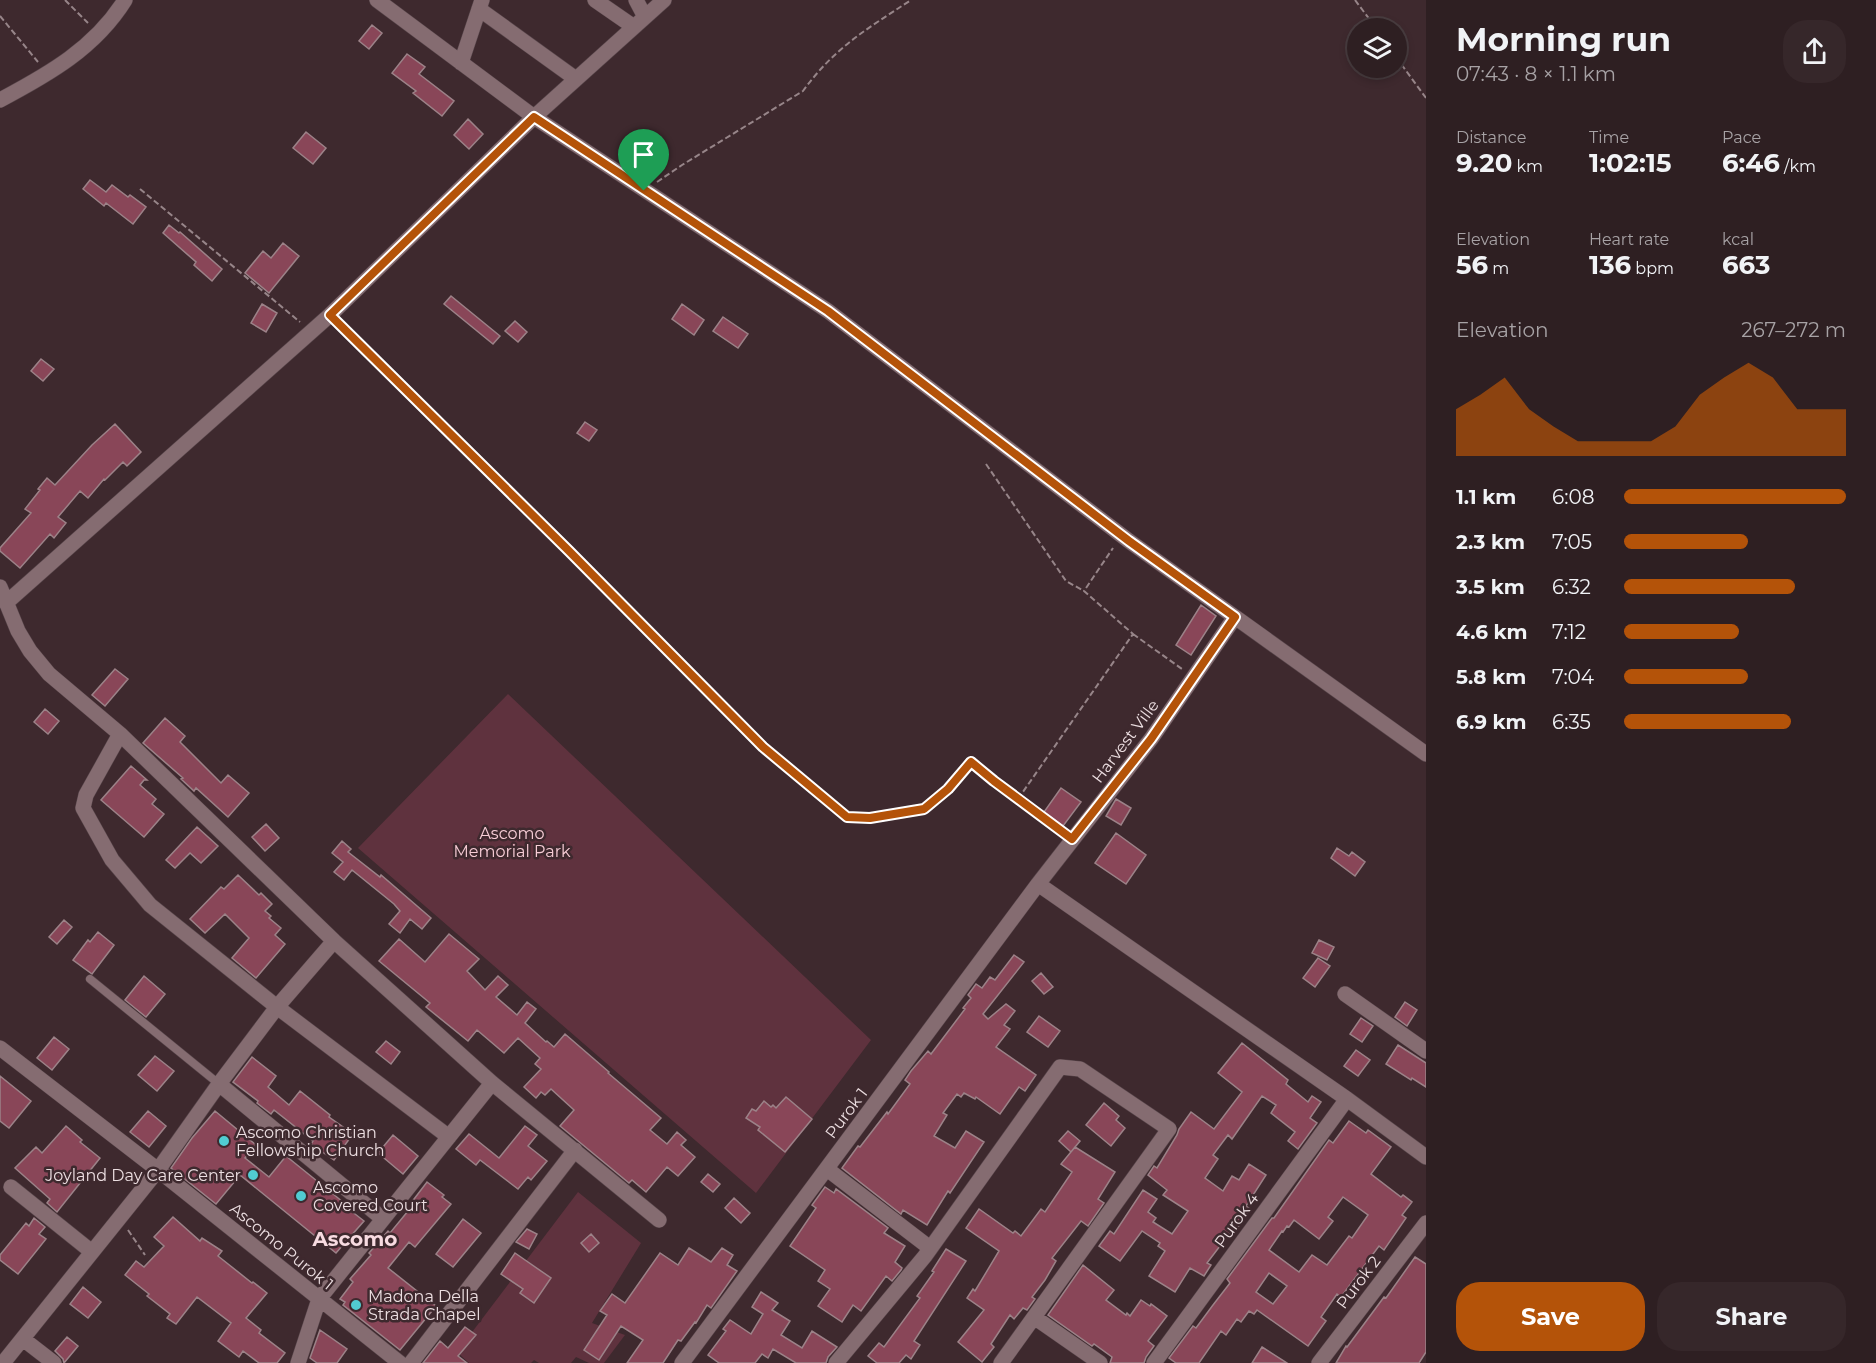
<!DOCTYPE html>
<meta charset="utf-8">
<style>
body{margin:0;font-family:Montserrat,sans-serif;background:#36272a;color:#f1f3f6;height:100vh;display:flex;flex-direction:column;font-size:22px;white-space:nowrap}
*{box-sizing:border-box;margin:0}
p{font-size:20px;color:#a7a2a5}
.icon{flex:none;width:33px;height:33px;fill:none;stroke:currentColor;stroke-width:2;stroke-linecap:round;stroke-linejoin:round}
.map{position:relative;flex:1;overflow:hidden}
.panel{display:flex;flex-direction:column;background:#2e1f22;width:450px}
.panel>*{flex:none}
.fabs{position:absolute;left:1347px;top:18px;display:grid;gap:12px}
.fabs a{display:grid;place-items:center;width:60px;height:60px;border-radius:50%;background:#2e1f22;box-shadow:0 3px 9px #0003,0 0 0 2px #493d40;font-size:30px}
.pin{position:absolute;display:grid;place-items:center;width:51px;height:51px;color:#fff;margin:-62px -26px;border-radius:50% 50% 50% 0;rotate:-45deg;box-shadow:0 0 6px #0007}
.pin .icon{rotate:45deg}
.round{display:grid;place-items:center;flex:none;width:63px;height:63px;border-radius:24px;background:#36272a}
.summary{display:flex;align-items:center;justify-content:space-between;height:102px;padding:0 30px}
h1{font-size:33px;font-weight:700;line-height:45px}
.figures{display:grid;grid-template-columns:repeat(3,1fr);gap:9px;height:102px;padding:6px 30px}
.figures div{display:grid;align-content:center}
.figures b{font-size:26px;font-weight:700}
.figures small{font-size:16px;font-weight:400}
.figures p{font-size:16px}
.chart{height:168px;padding:12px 30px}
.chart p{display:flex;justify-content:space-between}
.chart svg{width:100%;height:108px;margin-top:6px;fill:#b45309;opacity:.7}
.action{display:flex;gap:12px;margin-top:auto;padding:12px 30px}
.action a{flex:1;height:69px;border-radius:24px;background:#b45309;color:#fff;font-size:24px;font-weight:700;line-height:69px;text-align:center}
.action a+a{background:#36272a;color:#f1f3f6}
ul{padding:0 30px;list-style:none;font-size:20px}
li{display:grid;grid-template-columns:96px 72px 1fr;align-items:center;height:45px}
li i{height:15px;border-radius:8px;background:#b45309}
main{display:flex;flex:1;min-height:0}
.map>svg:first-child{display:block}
.green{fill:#5f323e}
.building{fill:#894658;stroke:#9c8288;stroke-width:1.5;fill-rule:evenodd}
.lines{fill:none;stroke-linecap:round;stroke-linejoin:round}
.lane-casing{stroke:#58464b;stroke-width:9}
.street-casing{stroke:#58464b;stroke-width:16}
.path{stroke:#978589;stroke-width:2;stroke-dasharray:6 3;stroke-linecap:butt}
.lane{stroke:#856c71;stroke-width:8}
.street{stroke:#856c71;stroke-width:15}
.route-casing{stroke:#fff;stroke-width:12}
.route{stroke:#b45309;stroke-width:8}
.poi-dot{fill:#51ccd2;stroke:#3e292e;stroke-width:2}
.labels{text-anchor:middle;stroke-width:5;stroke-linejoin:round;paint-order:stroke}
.street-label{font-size:16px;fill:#ecdee1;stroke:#3e292e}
.park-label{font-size:16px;fill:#f7cdd6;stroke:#3e292e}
.poi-label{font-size:16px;fill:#ecdee1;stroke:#3e292e;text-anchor:start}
.quarter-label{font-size:20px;font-weight:bold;fill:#f8dbe1;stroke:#3e292e}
</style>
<main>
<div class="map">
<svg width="1426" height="1363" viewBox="0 0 1426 1363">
<rect width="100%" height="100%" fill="#3e292e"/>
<path class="green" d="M 508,694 L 871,1040 L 756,1193 L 358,848 Z
M 578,1192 L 641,1243 L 592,1323 L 625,1335 L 604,1363 L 589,1363 L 576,1357 L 571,1363 L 539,1363 L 534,1360 L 531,1363 L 469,1363 L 457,1352 Z"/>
<path class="building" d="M 372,25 L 382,33 L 369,49 L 359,41 Z
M 407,54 L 425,67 L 419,74 L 454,101 L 442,116 L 413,93 L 416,91 L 392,73 Z
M 468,119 L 483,134 L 469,149 L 454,135 Z
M 306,132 L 326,148 L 313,164 L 293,148 Z
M 90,180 L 106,192 L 112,185 L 128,197 L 130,195 L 146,207 L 133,224 L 106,203 L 104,206 L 83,189 Z
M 169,225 L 179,233 L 180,232 L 222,269 L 212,281 L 194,265 L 196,262 L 163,233 Z
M 283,243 L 299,256 L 269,293 L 245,273 L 263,251 L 271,258 Z
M 451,296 L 500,336 L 493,344 L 444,304 Z
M 262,304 L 277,313 L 266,332 L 251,323 Z
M 682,304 L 704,320 L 694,335 L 672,319 Z
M 723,317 L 748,334 L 738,348 L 713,331 Z
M 515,321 L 527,332 L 518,342 L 505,331 Z
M 41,359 L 54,369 L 43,381 L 31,371 Z
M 585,422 L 597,430 L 589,441 L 577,433 Z
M 115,424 L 141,452 L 127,466 L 123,462 L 105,480 L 104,479 L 88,498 L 80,491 L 58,517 L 66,523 L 54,538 L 50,534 L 20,568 L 0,551 L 0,548 L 31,513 L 25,509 L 40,490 L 38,489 L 47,478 L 55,485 L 92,445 Z
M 1201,605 L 1216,616 L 1191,655 L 1176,645 Z
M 115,669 L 128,679 L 105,706 L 92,695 Z
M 45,709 L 59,721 L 48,734 L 34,722 Z
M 165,718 L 185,736 L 180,742 L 221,783 L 228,775 L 249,793 L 228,817 L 196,788 L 194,791 L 181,779 L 183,778 L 143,743 Z
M 131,766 L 147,780 L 144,780 L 140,785 L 156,799 L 152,804 L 164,814 L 144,837 L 101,800 Z
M 1061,788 L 1081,802 L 1063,826 L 1044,812 Z
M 1116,799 L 1131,808 L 1121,825 L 1106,816 Z
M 266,824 L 279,838 L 265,851 L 252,837 Z
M 197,827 L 218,846 L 201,863 L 190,853 L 175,868 L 166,860 Z
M 1116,833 L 1146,855 L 1126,884 L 1095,863 Z
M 342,841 L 351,849 L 348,852 L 380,877 L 381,875 L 431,918 L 422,929 L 410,919 L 400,933 L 389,924 L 400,911 L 394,904 L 352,870 L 344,880 L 334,872 L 343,862 L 332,853 Z
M 1337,848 L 1349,856 L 1352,852 L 1365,862 L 1355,876 L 1331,858 Z
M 238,875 L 259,895 L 261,893 L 272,904 L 265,911 L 271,916 L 269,918 L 281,928 L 275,935 L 285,944 L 256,978 L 232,958 L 249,938 L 225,914 L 205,933 L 190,919 L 221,887 L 224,889 Z
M 64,920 L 72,927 L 57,944 L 49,937 Z
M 98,932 L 114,945 L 92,974 L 73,960 L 88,940 L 90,942 Z
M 449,934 L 479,959 L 467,971 L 485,990 L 498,976 L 508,985 L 496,997 L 517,1015 L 527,1002 L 536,1009 L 525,1023 L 546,1042 L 547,1041 L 554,1047 L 565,1034 L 609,1072 L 608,1073 L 661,1118 L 650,1130 L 667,1144 L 677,1132 L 686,1140 L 681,1145 L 695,1157 L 678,1176 L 667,1167 L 646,1192 L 632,1180 L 629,1183 L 560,1126 L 574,1110 L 551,1089 L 545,1095 L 541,1092 L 536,1098 L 524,1087 L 541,1069 L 535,1064 L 540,1058 L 518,1038 L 504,1053 L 477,1030 L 468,1041 L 426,1007 L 430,1003 L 379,961 L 399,939 L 425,962 Z
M 1319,940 L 1334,947 L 1327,960 L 1312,953 Z
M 1014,955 L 1024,962 L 983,1014 L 988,1019 L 1006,1004 L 1015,1011 L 1004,1025 L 1010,1029 L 996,1047 L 1036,1075 L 1025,1091 L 1019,1087 L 1000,1114 L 976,1097 L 975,1099 L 964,1093 L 961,1097 L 957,1094 L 943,1113 L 947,1115 L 934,1136 L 955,1148 L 966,1131 L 984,1142 L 950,1193 L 948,1191 L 927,1225 L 903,1210 L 901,1214 L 842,1168 L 858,1146 L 860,1147 L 887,1112 L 888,1114 L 910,1084 L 905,1080 L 911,1071 L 928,1051 L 931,1054 L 965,1009 L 963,1008 L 971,998 L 968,995 L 976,984 L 982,988 L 990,977 L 995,980 Z
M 1318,958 L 1330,966 L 1315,987 L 1303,978 Z
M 1041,973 L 1053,987 L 1044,994 L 1032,981 Z
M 144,976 L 165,994 L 146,1017 L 125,1000 Z
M 1405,1002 L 1417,1010 L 1407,1026 L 1395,1017 Z
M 1039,1016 L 1060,1031 L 1048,1047 L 1027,1032 Z
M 1361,1018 L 1373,1026 L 1362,1042 L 1350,1034 Z
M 54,1037 L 69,1049 L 52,1070 L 37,1058 Z
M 386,1041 L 400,1052 L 391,1064 L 376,1052 Z
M 1242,1043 L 1288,1080 L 1286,1084 L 1308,1102 L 1312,1096 L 1321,1102 L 1310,1118 L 1317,1123 L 1298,1149 L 1288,1141 L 1295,1132 L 1271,1113 L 1276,1105 L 1262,1096 L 1232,1139 L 1228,1135 L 1213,1155 L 1218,1159 L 1205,1178 L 1223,1191 L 1232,1176 L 1239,1180 L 1249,1164 L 1266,1175 L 1246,1206 L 1250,1209 L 1238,1227 L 1236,1225 L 1207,1263 L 1211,1265 L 1204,1276 L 1190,1268 L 1175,1292 L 1149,1276 L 1165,1251 L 1158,1246 L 1160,1243 L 1142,1231 L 1120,1261 L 1099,1246 L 1110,1231 L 1114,1234 L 1143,1190 L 1157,1199 L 1148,1212 L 1156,1218 L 1153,1222 L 1172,1234 L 1188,1211 L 1163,1195 L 1167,1190 L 1148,1175 L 1154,1166 L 1157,1168 L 1177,1135 L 1179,1129 L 1191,1112 L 1214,1129 L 1242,1092 L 1218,1073 Z
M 1398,1045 L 1426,1063 L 1426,1087 L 1412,1078 L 1411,1080 L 1386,1064 Z
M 1356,1050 L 1370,1060 L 1358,1076 L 1344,1066 Z
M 155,1056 L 174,1071 L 157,1091 L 138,1075 Z
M 252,1057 L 276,1076 L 268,1087 L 289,1105 L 300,1091 L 330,1115 L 329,1117 L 353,1134 L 334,1160 L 311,1144 L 313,1141 L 274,1110 L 271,1114 L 257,1103 L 258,1101 L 233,1082 Z
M 0,1076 L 31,1101 L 9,1128 L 0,1121 Z
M 786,1097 L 812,1119 L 785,1152 L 758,1130 L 760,1127 L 746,1118 L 752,1109 L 756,1111 L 764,1101 L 771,1107 L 773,1105 L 776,1108 Z
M 1104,1103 L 1119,1116 L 1116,1120 L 1125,1128 L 1111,1146 L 1086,1125 Z
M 148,1111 L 166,1126 L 149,1147 L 130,1132 Z
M 215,1111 L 256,1145 L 245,1158 L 269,1177 L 286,1156 L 343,1202 L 341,1203 L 364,1221 L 336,1253 L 240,1175 L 216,1204 L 171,1168 L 192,1138 Z
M 1349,1121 L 1366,1133 L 1368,1130 L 1391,1147 L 1371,1174 L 1401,1197 L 1403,1195 L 1412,1202 L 1402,1215 L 1406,1218 L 1384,1250 L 1379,1246 L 1341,1297 L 1337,1294 L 1321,1317 L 1326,1321 L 1308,1346 L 1257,1310 L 1254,1314 L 1249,1311 L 1241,1322 L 1237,1319 L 1226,1335 L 1221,1331 L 1199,1363 L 1176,1363 L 1169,1358 L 1193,1326 L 1196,1328 L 1213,1305 L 1230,1283 L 1227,1279 L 1272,1218 L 1274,1218 L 1329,1140 L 1333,1143 ZM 1343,1197 L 1368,1215 L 1352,1238 L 1349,1236 L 1327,1265 L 1312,1255 L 1299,1272 L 1269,1250 L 1282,1231 L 1283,1232 L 1287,1226 L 1289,1227 L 1294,1220 L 1319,1239 L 1333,1221 L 1328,1217 ZM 1269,1273 L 1287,1286 L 1273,1304 L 1256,1292 Z
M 66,1126 L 82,1140 L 80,1142 L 100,1158 L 57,1212 L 47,1203 L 50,1199 L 15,1168 L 36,1147 L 42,1153 Z
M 525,1126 L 537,1135 L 528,1146 L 547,1161 L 531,1180 L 528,1177 L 518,1189 L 480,1160 L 476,1165 L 456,1149 L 469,1134 L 499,1158 Z
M 1068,1131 L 1080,1141 L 1071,1152 L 1059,1141 Z
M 393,1135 L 418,1156 L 403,1174 L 378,1153 Z
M 1075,1147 L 1115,1172 L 1098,1199 L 1104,1203 L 1088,1226 L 1081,1221 L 1052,1258 L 1056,1261 L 1045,1280 L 1032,1297 L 1035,1299 L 1027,1310 L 1023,1308 L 1014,1319 L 1010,1315 L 991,1344 L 994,1347 L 982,1362 L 958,1342 L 984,1310 L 967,1298 L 973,1289 L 975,1291 L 999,1251 L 966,1228 L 979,1209 L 1013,1233 L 1015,1231 L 1021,1236 L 1041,1209 L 1045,1212 L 1072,1172 L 1061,1164 Z
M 708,1174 L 720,1184 L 713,1192 L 701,1182 Z
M 427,1182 L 444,1195 L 442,1197 L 451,1204 L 415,1247 L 409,1242 L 388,1268 L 436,1306 L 400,1350 L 343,1305 L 345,1302 L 340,1299 L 353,1282 L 350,1279 L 371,1255 L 369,1253 L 388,1231 L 390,1233 L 413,1205 L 411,1203 Z
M 825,1187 L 834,1193 L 836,1189 L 888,1228 L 884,1233 L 905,1246 L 895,1262 L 902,1268 L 901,1270 L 892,1281 L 886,1276 L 861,1311 L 853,1305 L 842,1322 L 818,1306 L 830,1289 L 818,1281 L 825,1270 L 790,1246 L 816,1208 L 812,1205 Z
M 734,1198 L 750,1213 L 741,1223 L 725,1208 Z
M 173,1217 L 200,1241 L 202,1238 L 222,1251 L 218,1256 L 252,1283 L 253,1282 L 267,1293 L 246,1318 L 261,1330 L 259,1333 L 285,1353 L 277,1363 L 259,1363 L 243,1351 L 239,1357 L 218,1341 L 231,1323 L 197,1297 L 176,1324 L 167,1318 L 170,1314 L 147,1296 L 149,1294 L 125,1275 L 136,1261 L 144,1267 L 164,1246 L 154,1237 Z
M 34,1218 L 45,1227 L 39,1234 L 46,1239 L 18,1274 L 0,1260 L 0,1255 L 26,1223 L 29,1226 Z
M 463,1219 L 481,1233 L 453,1267 L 436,1254 Z
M 527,1229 L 537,1234 L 529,1249 L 516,1242 Z
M 591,1234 L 599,1243 L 589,1252 L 581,1243 Z
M 689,1248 L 711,1262 L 722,1248 L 733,1255 L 727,1265 L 737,1271 L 711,1308 L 707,1305 L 696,1323 L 695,1322 L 681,1341 L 678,1340 L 663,1363 L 627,1363 L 643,1340 L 621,1326 L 599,1360 L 584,1350 L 607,1315 L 600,1311 L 612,1294 L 625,1303 L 660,1253 L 678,1265 Z
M 946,1249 L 966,1261 L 914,1341 L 920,1345 L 911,1359 L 906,1355 L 899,1363 L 877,1363 L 868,1356 L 879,1343 L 884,1347 L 920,1298 L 917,1296 L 934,1272 L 932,1271 Z
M 515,1253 L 551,1278 L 534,1303 L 520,1293 L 523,1289 L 501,1274 Z
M 1415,1257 L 1426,1264 L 1426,1352 L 1419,1363 L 1336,1363 L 1346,1346 L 1347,1347 L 1384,1297 L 1386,1298 Z
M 1083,1265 L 1114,1290 L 1106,1300 L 1126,1315 L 1127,1313 L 1130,1316 L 1141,1300 L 1150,1306 L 1151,1304 L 1167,1316 L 1148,1341 L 1154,1346 L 1146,1357 L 1144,1363 L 1110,1363 L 1112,1357 L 1094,1344 L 1092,1346 L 1048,1315 Z
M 83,1287 L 101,1302 L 88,1318 L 70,1304 Z
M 761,1292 L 778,1303 L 772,1310 L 790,1321 L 781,1335 L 802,1348 L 812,1331 L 837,1347 L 828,1357 L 826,1363 L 796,1363 L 773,1349 L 768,1358 L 762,1354 L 755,1363 L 719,1363 L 708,1355 L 726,1331 L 723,1329 L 730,1320 L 751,1334 L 763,1314 L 752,1307 Z
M 465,1327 L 476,1335 L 458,1356 L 467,1363 L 423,1363 L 440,1341 L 448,1348 Z
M 320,1330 L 347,1349 L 337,1363 L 317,1363 L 310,1358 Z
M 67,1337 L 78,1346 L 64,1363 L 63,1359 L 55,1351 Z
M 1262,1347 L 1287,1363 L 1252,1363 Z"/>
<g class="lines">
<g class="lane-casing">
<path id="lane" d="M 90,979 L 219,1084"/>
</g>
<g class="street-casing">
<path id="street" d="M 377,0 L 534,117 L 828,311 L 1129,541 L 1426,754
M 595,0 L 634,27
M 636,0 L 645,17
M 479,9 L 576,79
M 461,63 L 482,0
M 0,100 C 49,74 95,48 125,0
M 0,587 L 18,631 L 30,651 L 49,674 L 120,734 L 334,941 L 492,1083 L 659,1220
M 6,603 L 330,315 L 534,117 L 664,0
M 120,734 L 86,795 L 83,808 L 112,860 L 150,905 L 277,1007 L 449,1137
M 1038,884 L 1347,1099 L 1426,1157
M 1345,994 L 1426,1051
M 0,1048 L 158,1170 L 400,1363
M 219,1084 L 383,1219
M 827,1169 L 930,1248
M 11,1187 L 92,1252
M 1034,1317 L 1100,1363
M 23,1339 L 54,1363
M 3,1363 L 158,1170 L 219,1084 L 277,1007 L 334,941
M 298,1363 L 319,1299 L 492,1083
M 411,1363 L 575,1150
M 682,1363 L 1038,884 L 1151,739 L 1235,617
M 836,1363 L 925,1256 L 1060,1067 L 1080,1069 L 1169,1129 L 1001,1363
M 1154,1363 L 1347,1099
M 1319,1363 L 1426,1223"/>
</g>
<path class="path" d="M 65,0 L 88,23
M 1355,0 L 1376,28
M 0,16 L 38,62
M 1396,57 L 1426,98
M 657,182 L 682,165 L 803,91 C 835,47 867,29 911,0
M 140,189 L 300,322
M 340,326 L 569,551 L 763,747 L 847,817 L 870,818 L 924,809 L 948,789 L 971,762 L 994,781 L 1061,830
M 986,464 L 1066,581 L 1084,591
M 1133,634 L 1182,669
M 1018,799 L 1133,634 L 1084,591 L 1113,548
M 128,1230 L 145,1255"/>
<use href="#lane" class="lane"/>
<use href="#street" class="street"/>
</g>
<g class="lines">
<g class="route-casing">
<path id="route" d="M 534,117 L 828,311 L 1129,541 L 1235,617 L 1151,739 L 1072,839 L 994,781 L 971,762 L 948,789 L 924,809 L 870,818 L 847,817 L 763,747 L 569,551 L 330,315 Z"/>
</g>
<use href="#route" class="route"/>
</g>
<g class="poi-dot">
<circle cx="224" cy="1141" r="6"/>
<circle cx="253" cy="1175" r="6"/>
<circle cx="301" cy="1196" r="6"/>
<circle cx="356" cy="1305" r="6"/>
</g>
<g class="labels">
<g class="street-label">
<text transform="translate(1125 741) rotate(-53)" y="6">Harvest Ville</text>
<text transform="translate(846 1113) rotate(-53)" y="6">Purok 1</text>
<text transform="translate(1236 1220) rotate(-54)" y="6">Purok 4</text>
<text transform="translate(282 1246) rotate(39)" y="6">Ascomo Purok 1</text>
<text transform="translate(1358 1282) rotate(-53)" y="6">Purok 2</text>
</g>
<g class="park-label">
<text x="512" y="839">Ascomo<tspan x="512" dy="18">Memorial Park</tspan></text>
</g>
<g class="poi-label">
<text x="236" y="1138">Ascomo Christian<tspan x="236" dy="18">Fellowship Church</tspan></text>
<text x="241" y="1181" text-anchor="end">Joyland Day Care Center</text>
<text x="313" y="1193">Ascomo<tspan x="313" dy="18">Covered Court</tspan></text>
<text x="368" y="1302">Madona Della<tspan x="368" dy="18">Strada Chapel</tspan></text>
</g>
<g class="quarter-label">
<text x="355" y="1246">Ascomo</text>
</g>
</g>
</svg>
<div class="fabs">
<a><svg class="icon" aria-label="layers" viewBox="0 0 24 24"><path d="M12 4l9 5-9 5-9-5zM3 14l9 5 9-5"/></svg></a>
</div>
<div class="pin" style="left:644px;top:191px;background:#1e9e55"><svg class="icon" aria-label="arrive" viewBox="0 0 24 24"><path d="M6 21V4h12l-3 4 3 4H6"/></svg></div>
</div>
<section class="panel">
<div class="summary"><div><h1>Morning run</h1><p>07:43 · 8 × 1.1 km</p></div><a class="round"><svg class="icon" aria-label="share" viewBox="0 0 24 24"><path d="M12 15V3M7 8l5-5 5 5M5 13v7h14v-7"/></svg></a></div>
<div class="figures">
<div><p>Distance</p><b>9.20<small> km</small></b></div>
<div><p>Time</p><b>1:02:15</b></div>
<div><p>Pace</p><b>6:46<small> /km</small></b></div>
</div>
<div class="figures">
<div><p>Elevation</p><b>56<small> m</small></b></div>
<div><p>Heart rate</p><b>136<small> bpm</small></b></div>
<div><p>kcal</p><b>663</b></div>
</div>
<div class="chart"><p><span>Elevation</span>267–272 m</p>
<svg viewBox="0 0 160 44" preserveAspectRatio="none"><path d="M0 44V25L10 19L20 12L30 25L40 32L50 38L60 38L70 38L80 38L90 32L100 19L110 12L120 6L130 12L140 25L150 25L160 25V44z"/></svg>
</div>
<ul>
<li><b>1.1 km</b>6:08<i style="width:100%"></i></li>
<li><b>2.3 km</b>7:05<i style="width:56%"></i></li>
<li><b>3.5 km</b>6:32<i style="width:77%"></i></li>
<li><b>4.6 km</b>7:12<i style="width:52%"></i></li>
<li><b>5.8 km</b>7:04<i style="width:56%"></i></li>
<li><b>6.9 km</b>6:35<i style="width:75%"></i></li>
</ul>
<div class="action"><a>Save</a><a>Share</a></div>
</section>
</main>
